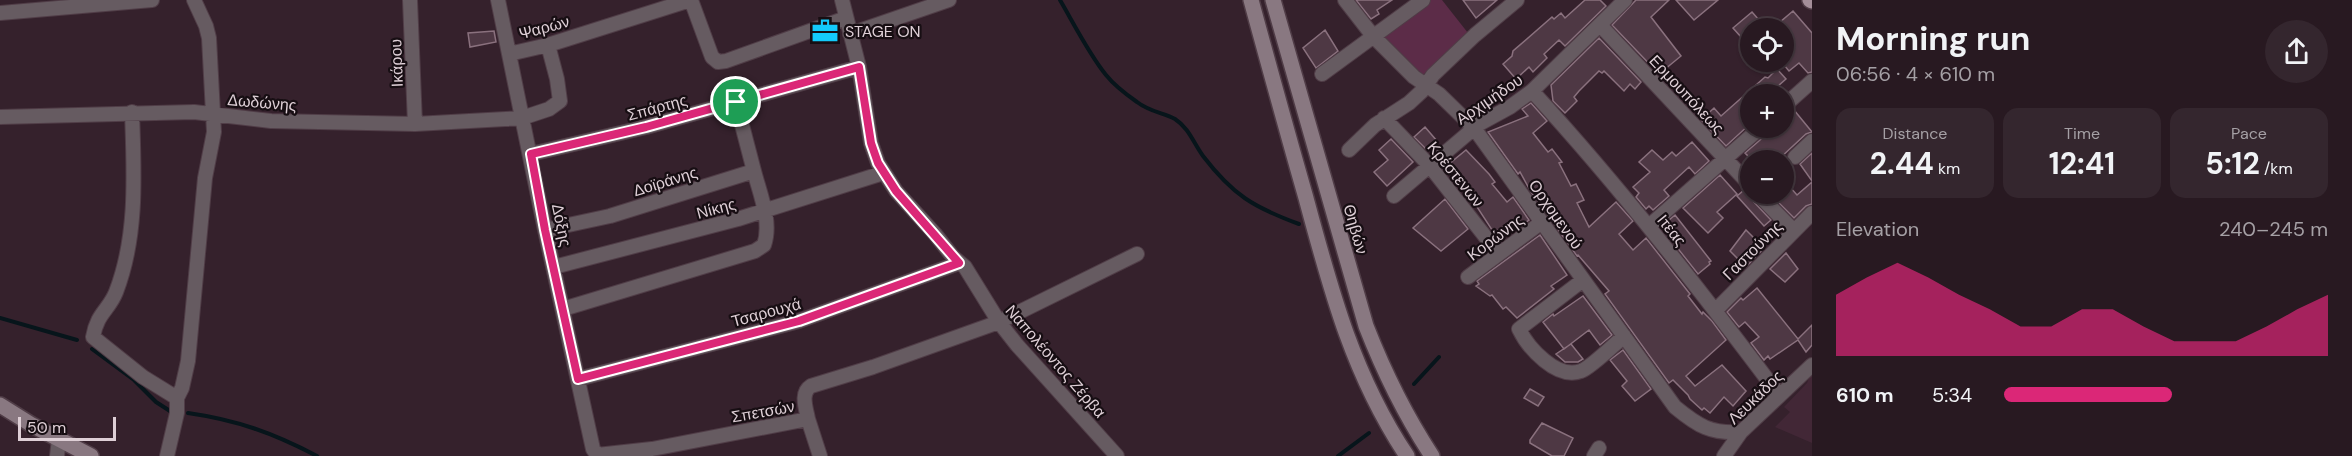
<!DOCTYPE html>
<meta charset="utf-8">
<style>
body{margin:0;font-family:"DM Sans",sans-serif;background:#34262e;color:#f1f3f6;height:100vh;display:flex;flex-direction:column;font-size:22px;white-space:nowrap}
*{box-sizing:border-box;margin:0}
p{font-size:20px;color:#a5a0a5}
.icon{flex:none;width:33px;height:33px;fill:none;stroke:currentColor;stroke-width:2;stroke-linecap:round;stroke-linejoin:round}
.map{position:relative;flex:1;overflow:hidden}
.drawer{display:flex;flex-direction:column;background:#281921;width:540px}
.drawer>*{flex:none}
.fabs{position:absolute;left:1740px;top:18px;display:grid;gap:12px}
.fabs a{display:grid;place-items:center;width:54px;height:54px;border-radius:50%;background:#281921;box-shadow:0 2px 4px #0004,0 0 0 2px #44383f;font-size:30px}
.scale{position:absolute;left:18px;bottom:15px;width:98px;box-sizing:border-box;padding-left:6px;border:3px solid #decfd6;border-top:0;font-size:16px;line-height:21px;white-space:nowrap;color:#decfd6;-webkit-text-stroke:4px #170e13;paint-order:stroke}
.pin{position:absolute;display:grid;place-items:center;width:51px;height:51px;color:#fff;margin:-26px;border:3px solid #fff;border-radius:50%;box-shadow:0 2px 6px #0007}
.round{display:grid;place-items:center;flex:none;width:63px;height:63px;border-radius:32px;background:#34262e}
.overview{display:flex;align-items:center;justify-content:space-between;height:102px;padding:0 24px}
h1{font-size:33px;font-weight:700;line-height:45px}
.figures{display:grid;grid-template-columns:repeat(3,1fr);gap:9px;height:102px;padding:6px 24px}
.figures div{display:grid;align-content:center;border-radius:15px;background:#34262e;text-align:center}
.figures b{font-size:30px;font-weight:700}
.figures small{font-size:16px;font-weight:400}
.figures p{font-size:16px}
.chart{height:168px;padding:12px 24px}
.chart p{display:flex;justify-content:space-between}
.chart svg{width:100%;height:108px;margin-top:6px;fill:#db2777;opacity:.7}
ul{padding:0 24px;list-style:none;font-size:20px}
li{display:grid;grid-template-columns:96px 72px 1fr;align-items:center;height:45px}
li i{height:15px;border-radius:8px;background:#db2777}
main{display:flex;flex:1;min-height:0}
.map>svg:first-child{display:block}
.built{fill:#422736}
.green{fill:#5c2c48}
.lines{fill:none;stroke-linecap:round;stroke-linejoin:round}
.stream{stroke:#07151b;stroke-width:4}
.building{fill:#4e3844;stroke:#8a717e;stroke-width:1.5}
.street-casing{stroke:#503d47;stroke-width:16}
.secondary-casing{stroke:#503d47;stroke-width:18}
.primary-casing{stroke:#503d47;stroke-width:18}
.street{stroke:#665b61;stroke-width:14}
.secondary{stroke:#897881;stroke-width:15}
.primary{stroke:#a48e99;stroke-width:15}
.route-casing{stroke:#fff;stroke-width:12}
.route{stroke:#db2777;stroke-width:8}
.labels{text-anchor:middle;stroke-width:4.5;stroke-linejoin:round;paint-order:stroke}
.street-label{font-size:16px;fill:#decfd6;stroke:#170e13}
.poi-label{font-size:16px;fill:#decfd6;stroke:#170e13;text-anchor:start}
</style>
<main>
<div class="map">
<svg width="1812" height="456" viewBox="0 0 1812 456">
<rect width="100%" height="100%" fill="#35212c"/>
<path class="built" d="M 1812,371 L 1812,443 L 1775,427 L 1790,412 L 1784,407 L 1807,383 Z"/>
<path class="green" d="M 1430,0 L 1442,0 L 1468,33 L 1423,75 L 1416,74 L 1382,39 L 1382,35 Z"/>
<g class="lines">
<path class="stream" d="M 1060,0 C 1074,24 1089,54 1106,75 C 1114,85 1127,95 1137,102 C 1150,112 1164,113 1175,119 C 1189,128 1194,144 1203,156 C 1233,195 1253,207 1299,224
M 0,318 L 77,340
M 92,349 L 134,380 L 156,402 L 170,411
M 1414,384 L 1439,357
M 188,413 C 237,420 273,433 317,456
M 1338,456 L 1369,433"/>
</g>
<path class="building" d="M 1356,0 L 1392,0 L 1377,10 L 1379,14 L 1371,19 Z
M 1463,0 L 1497,0 L 1476,18 Z
M 1585,0 L 1600,0 L 1606,6 L 1565,46 L 1559,40 L 1544,54 L 1547,58 L 1533,72 L 1529,67 L 1516,79 L 1503,64 L 1512,56 L 1513,51 L 1552,17 L 1554,19 L 1561,13 L 1565,18 Z
M 1636,0 L 1669,0 L 1651,17 L 1681,56 L 1659,74 L 1612,25 Z
M 1676,0 L 1718,0 L 1694,20 Z
M 1793,11 L 1812,33 L 1812,72 L 1808,73 L 1799,63 L 1789,71 L 1784,65 L 1784,28 L 1773,28 Z
M 1752,12 L 1766,28 L 1750,28 L 1750,47 L 1733,28 Z
M 1325,30 L 1338,51 L 1316,68 L 1303,48 Z
M 494,31 L 496,42 L 470,47 L 468,33 Z
M 1599,38 L 1641,82 L 1635,89 L 1630,84 L 1624,91 L 1604,71 L 1602,73 L 1599,71 L 1579,91 L 1574,97 L 1577,101 L 1565,113 L 1553,101 L 1551,85 Z
M 1777,69 L 1786,79 L 1777,87 L 1783,94 L 1750,94 L 1750,124 L 1726,146 L 1701,120 L 1714,108 L 1721,116 L 1765,77 L 1768,78 Z
M 1531,103 L 1547,121 L 1533,133 L 1548,152 L 1552,149 L 1562,162 L 1559,163 L 1571,186 L 1576,184 L 1584,200 L 1577,203 L 1589,227 L 1616,202 L 1633,221 L 1619,234 L 1633,250 L 1646,238 L 1690,294 L 1688,296 L 1702,314 L 1703,312 L 1712,321 L 1726,340 L 1686,376 L 1695,386 L 1722,365 L 1746,391 L 1733,406 L 1724,397 L 1710,413 L 1704,408 L 1702,410 L 1690,399 L 1688,395 L 1673,380 L 1669,383 L 1605,294 L 1609,291 L 1578,255 L 1577,256 L 1531,192 L 1520,172 L 1518,174 L 1488,132 L 1528,116 L 1522,109 Z
M 1794,110 L 1812,132 L 1806,134 L 1779,159 L 1773,153 L 1765,160 L 1752,160 L 1745,153 L 1774,128 L 1784,128 L 1784,119 Z
M 1425,127 L 1437,141 L 1427,150 L 1414,137 Z
M 1391,139 L 1413,162 L 1387,186 L 1374,172 L 1388,160 L 1379,150 Z
M 1692,142 L 1709,161 L 1695,174 L 1689,167 L 1664,190 L 1669,196 L 1653,210 L 1649,206 L 1646,209 L 1636,197 L 1639,193 L 1633,187 L 1650,172 L 1639,162 L 1652,150 L 1663,160 L 1672,152 L 1676,156 Z
M 1466,150 L 1489,174 L 1495,182 L 1492,184 L 1507,202 L 1513,197 L 1529,220 L 1518,229 L 1514,224 L 1510,228 L 1507,224 L 1494,233 L 1449,164 Z
M 1812,153 L 1812,181 L 1800,164 Z
M 1720,175 L 1737,194 L 1717,212 L 1723,218 L 1708,233 L 1683,208 Z
M 1812,182 L 1812,204 L 1806,206 L 1794,218 L 1775,199 L 1784,194 L 1789,186 L 1797,195 Z
M 1743,191 L 1749,194 L 1752,200 L 1771,220 L 1764,226 L 1737,196 Z
M 1445,199 L 1468,229 L 1441,251 L 1413,228 Z
M 1675,215 L 1711,261 L 1709,262 L 1710,264 L 1698,274 L 1668,236 L 1675,231 L 1668,221 Z
M 1746,230 L 1764,248 L 1746,267 L 1730,251 Z
M 1540,235 L 1567,275 L 1551,286 L 1554,289 L 1517,318 L 1506,307 L 1503,309 L 1492,295 L 1490,296 L 1476,286 L 1479,284 L 1477,281 Z
M 1786,253 L 1798,269 L 1785,282 L 1770,269 Z
M 1757,288 L 1798,339 L 1812,325 L 1812,345 L 1806,352 L 1798,340 L 1770,359 L 1768,356 L 1764,360 L 1751,343 L 1759,337 L 1745,322 L 1739,327 L 1727,312 L 1741,298 L 1743,300 Z
M 1583,296 L 1612,335 L 1600,345 L 1589,330 L 1564,349 L 1543,322 L 1553,314 L 1554,316 Z
M 1571,344 L 1583,359 L 1578,362 L 1565,362 L 1556,354 Z
M 1623,350 L 1651,389 L 1635,401 L 1622,386 L 1627,381 L 1610,360 Z
M 1530,389 L 1544,397 L 1538,406 L 1524,398 Z
M 1542,423 L 1573,438 L 1564,456 L 1552,456 L 1530,443 L 1530,440 Z"/>
<g class="lines">
<g class="street-casing">
<path id="street" d="M 410,0 L 415,124
M 498,0 L 545,230 L 593,449 L 597,455
M 691,0 L 712,57 L 718,62 L 726,61 L 846,18
M 842,0 L 859,67 L 871,143 L 878,163 L 896,191 L 935,234 L 953,257 L 965,267 L 999,322 L 1017,345 L 1117,456
M 1345,0 L 1373,36 L 1414,77 L 1439,94 L 1474,128 L 1675,407 C 1698,426 1711,434 1741,432
M 0,13 L 152,0
M 1600,25 L 1750,185
M 850,34 L 949,0
M 509,54 L 548,45 L 690,0
M 1322,74 L 1423,0
M 1532,91 C 1621,188 1701,291 1779,395
M 736,102 L 754,171
M 1784,106 L 1812,81
M 132,112 C 134,172 138,235 116,292 C 109,310 97,313 93,337 L 143,377 L 177,398
M 0,117 L 194,112 L 271,121 L 415,124 L 522,118 L 549,109 L 560,101 L 557,79 L 548,45
M 1384,118 L 1429,165 L 1499,254
M 1349,150 L 1375,125 L 1409,103 L 1422,91 L 1433,75 L 1475,35 L 1517,0
M 531,154 L 646,127 L 859,67
M 1795,157 L 1812,141
M 1758,194 L 1794,231
M 1394,196 L 1479,124 L 1510,107 L 1532,91 L 1625,0
M 1649,226 L 1760,128
M 545,230 L 610,216 L 754,171 C 760,194 772,222 764,245 L 755,251 L 563,309
M 554,267 L 738,219 L 883,173
M 1468,277 L 1542,222
M 1583,280 L 1519,329 C 1528,348 1557,380 1581,371 C 1590,368 1615,344 1624,336
M 1716,310 L 1812,213
M 578,379 L 799,321 L 959,263
M 808,419 L 820,456
M 597,455 L 652,449 L 808,419 C 806,408 800,393 811,386 L 873,367 L 999,322 L 1137,254
M 57,456 L 59,439
M 167,456 L 177,413 L 177,398 L 182,388 L 188,361 L 205,178 L 214,132 L 209,38 L 206,26 L 194,0
M 1594,456 L 1599,448
M 1724,456 L 1741,432 L 1812,365"/>
</g>
<g class="secondary-casing">
<path id="secondary" d="M 1251,0 C 1269,66 1287,132 1306,198 C 1331,291 1353,375 1407,456
M 1273,0 L 1366,326 C 1384,372 1405,415 1432,456
M 0,405 L 32,425 L 91,456"/>
</g>
<g class="primary-casing">
<path id="primary" d="M 1810,0 L 1812,1"/>
</g>
<use href="#street" class="street"/>
<use href="#secondary" class="secondary"/>
<use href="#primary" class="primary"/>
</g>
<g class="lines">
<g class="route-casing">
<path id="route" d="M 859,67 L 871,143 L 878,163 L 896,191 L 959,263 L 799,321 L 578,379 L 545,230 L 531,154 L 646,127 Z"/>
</g>
<use href="#route" class="route"/>
</g>
<defs>
<g id="office-bare" transform="scale(2.07)"><path d="M-6-3h4V-5.5h4V-3h4V5H-6ZM-1-4.5V-3h2v-1.5ZM-6 0V1H6V0Z" fill="#13cafb" stroke="#170e13" stroke-width="2.5" paint-order="stroke"/></g>
</defs>
<g fill-rule="evenodd">
<use href="#office-bare" x="825" y="31"/>
</g>
<g class="labels">
<g class="street-label">
<text transform="translate(544 27) rotate(-15)" y="6">Ψαρών</text>
<text transform="translate(396 63) rotate(-92)" y="6">Ικάρου</text>
<text transform="translate(1687 94) rotate(47)" y="6">Ερμουπόλεως</text>
<text transform="translate(1489 99) rotate(-34)" y="6">Αρχιμήδου</text>
<text transform="translate(262 102) rotate(5)" y="6">Δωδώνης</text>
<text transform="translate(657 107) rotate(-15)" y="6">Σπάρτης</text>
<text transform="translate(1456 174) rotate(51)" y="6">Κρέστενων</text>
<text transform="translate(665 181) rotate(-17)" y="6">Δοϊράνης</text>
<text transform="translate(716 208) rotate(-15)" y="6">Νίκης</text>
<text transform="translate(1556 214) rotate(55)" y="6">Ορχομενού</text>
<text transform="translate(562 225) rotate(78)" y="6">Δόξης</text>
<text transform="translate(1356 229) rotate(74)" y="6">Θηβών</text>
<text transform="translate(1672 230) rotate(51)" y="6">Ιτέας</text>
<text transform="translate(1495 237) rotate(-37)" y="6">Κορώνης</text>
<text transform="translate(1752 250) rotate(-45)" y="6">Γαστούνης</text>
<text transform="translate(766 312) rotate(-15)" y="6">Τσαρουχά</text>
<text transform="translate(1056 361) rotate(49)" y="6">Ναπολέοντος Ζέρβα</text>
<text transform="translate(1755 397) rotate(-44)" y="6">Λευκάδος</text>
<text transform="translate(763 411) rotate(-10)" y="6">Σπετσών</text>
</g>
<g class="poi-label">
<text x="845" y="37">STAGE ON</text>
</g>
</g>
</svg>
<div class="fabs">
<a><svg class="icon" aria-label="locate" viewBox="0 0 24 24"><circle cx="12" cy="12" r="6"/><path d="M12 2v4M12 18v4M2 12h4M18 12h4"/></svg></a>
<a>+</a>
<a>−</a>
</div>
<div class="scale">50 m</div>
<div class="pin" style="left:736px;top:102px;background:#1e9e55"><svg class="icon" aria-label="arrive" viewBox="0 0 24 24"><path d="M6 21V4h12l-3 4 3 4H6"/></svg></div>
</div>
<section class="drawer">
<div class="overview"><div><h1>Morning run</h1><p>06:56 · 4 × 610 m</p></div><a class="round"><svg class="icon" aria-label="share" viewBox="0 0 24 24"><path d="M12 15V3M7 8l5-5 5 5M5 13v7h14v-7"/></svg></a></div>
<div class="figures">
<div><p>Distance</p><b>2.44<small> km</small></b></div>
<div><p>Time</p><b>12:41</b></div>
<div><p>Pace</p><b>5:12<small> /km</small></b></div>
</div>
<div class="chart"><p><span>Elevation</span>240–245 m</p>
<svg viewBox="0 0 160 44" preserveAspectRatio="none"><path d="M0 44V19L10 12L20 6L30 12L40 19L50 25L60 32L70 32L80 25L90 25L100 32L110 38L120 38L130 38L140 32L150 25L160 19V44z"/></svg>
</div>
<ul>
<li><b>610 m</b>5:34<i style="width:52%"></i></li>
</ul>
</section>
</main>
